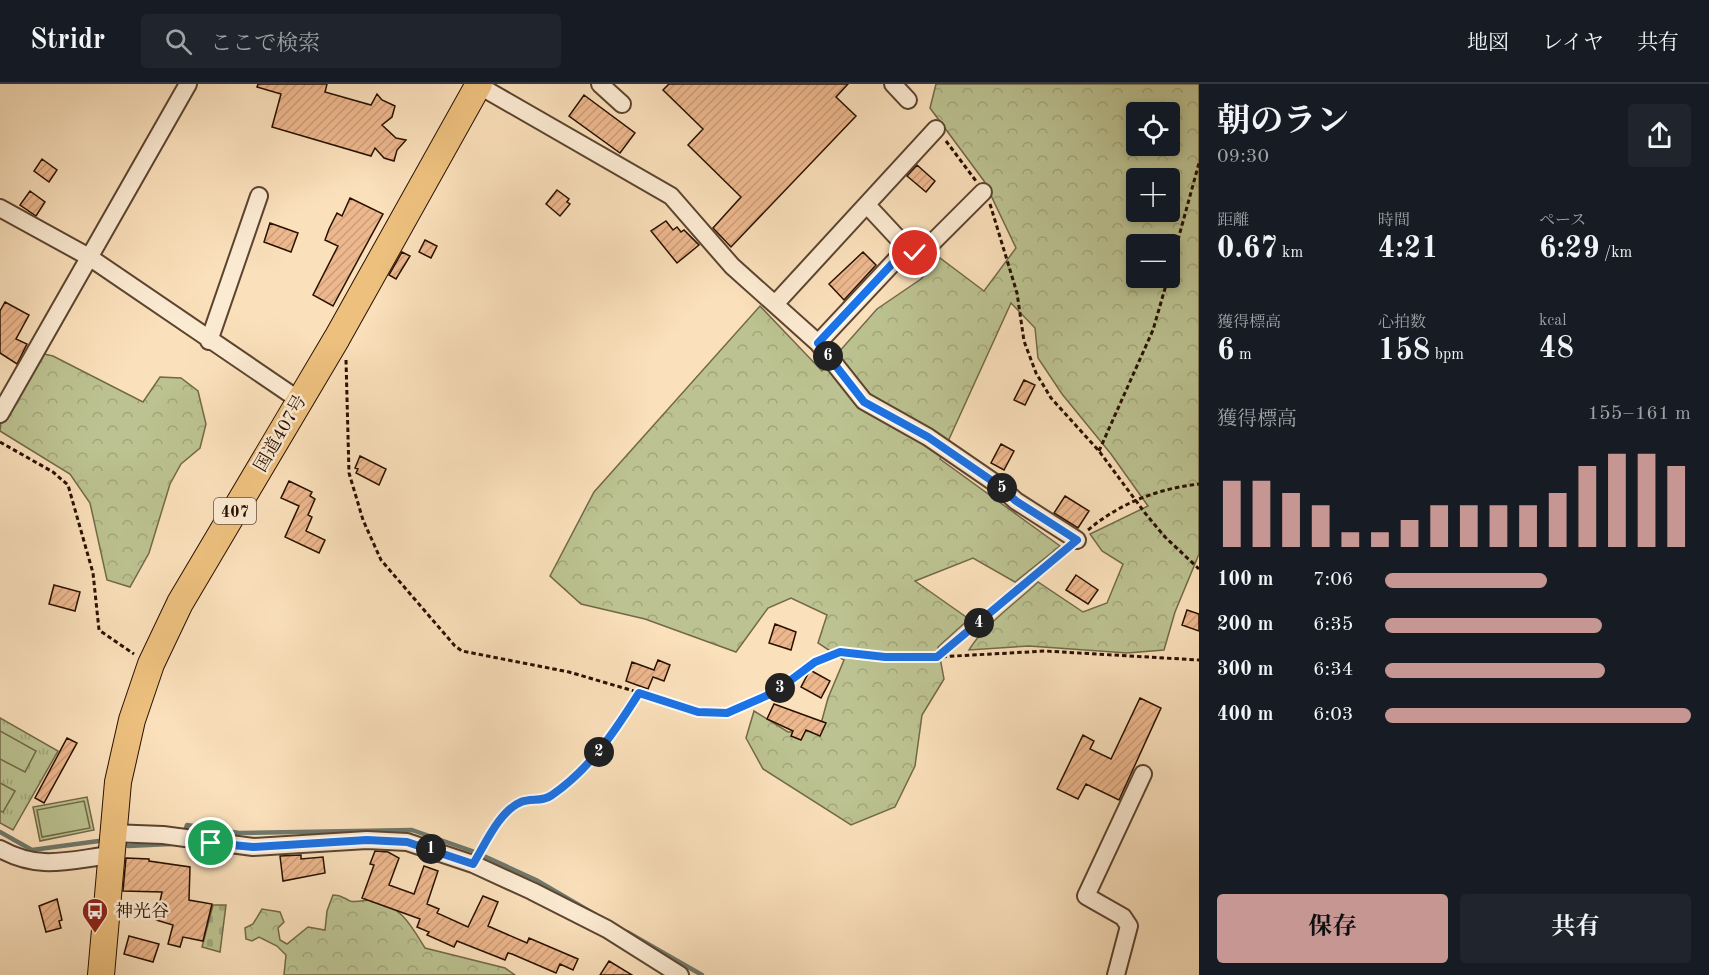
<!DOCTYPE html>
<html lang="ja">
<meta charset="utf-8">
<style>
body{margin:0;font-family:"Old Standard TT","Noto Serif JP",serif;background:#20242c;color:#f1f3f6;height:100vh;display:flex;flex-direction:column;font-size:22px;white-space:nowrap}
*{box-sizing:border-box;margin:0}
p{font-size:20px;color:#9ea1a6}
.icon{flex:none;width:33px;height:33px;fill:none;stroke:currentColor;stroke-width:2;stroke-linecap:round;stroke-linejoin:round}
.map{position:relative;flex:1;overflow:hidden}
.drawer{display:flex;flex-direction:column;background:#171b24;width:510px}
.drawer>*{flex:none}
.fabs{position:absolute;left:1126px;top:18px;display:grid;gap:12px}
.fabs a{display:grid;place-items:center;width:54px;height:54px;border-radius:6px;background:#171b24;box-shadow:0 3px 9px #0003;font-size:30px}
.pin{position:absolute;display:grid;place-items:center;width:51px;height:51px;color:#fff;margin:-26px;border:3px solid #fff;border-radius:50%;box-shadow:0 2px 6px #0007}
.km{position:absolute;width:30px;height:30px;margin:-15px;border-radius:50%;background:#222;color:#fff;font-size:16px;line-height:30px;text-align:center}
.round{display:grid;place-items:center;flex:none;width:63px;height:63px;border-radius:6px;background:#20242c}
.headline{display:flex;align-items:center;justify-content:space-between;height:102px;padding:0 18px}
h1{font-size:33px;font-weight:700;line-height:45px}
.figures{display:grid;grid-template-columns:repeat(3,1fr);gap:9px;height:102px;padding:6px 18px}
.figures div{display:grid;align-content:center}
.figures b{font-size:30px;font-weight:700}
.figures small{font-size:16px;font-weight:400}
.figures p{font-size:16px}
.chart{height:168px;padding:12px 18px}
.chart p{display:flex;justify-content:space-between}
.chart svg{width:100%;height:108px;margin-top:6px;stroke:#c59692;stroke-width:6}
.button{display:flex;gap:12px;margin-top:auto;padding:12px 18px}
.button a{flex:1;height:69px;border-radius:6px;background:#c59692;color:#111;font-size:24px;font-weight:700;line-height:69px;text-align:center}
.button a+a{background:#20242c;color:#f1f3f6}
ul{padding:0 18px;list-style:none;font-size:20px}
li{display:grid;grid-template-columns:96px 72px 1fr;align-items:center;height:45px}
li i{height:15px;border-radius:8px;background:#c59692}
header{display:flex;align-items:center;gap:36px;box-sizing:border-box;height:84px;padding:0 30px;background:#171b24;border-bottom:2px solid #363941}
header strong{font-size:28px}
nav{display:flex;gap:33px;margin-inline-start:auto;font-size:21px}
.search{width:420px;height:54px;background:#20242c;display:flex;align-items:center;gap:15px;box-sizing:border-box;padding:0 21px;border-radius:6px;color:#9ea1a6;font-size:22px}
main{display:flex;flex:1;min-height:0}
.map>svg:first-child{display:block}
.grass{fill:url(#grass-tufts);stroke:#726948;stroke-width:1.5}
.forest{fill:url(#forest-crowns);stroke:#726948;stroke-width:1.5;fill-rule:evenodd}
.cemetery{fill:url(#cemetery-stones);stroke:#726948;stroke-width:1.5}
.pitch{fill:#bcc291;stroke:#726948;stroke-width:1.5}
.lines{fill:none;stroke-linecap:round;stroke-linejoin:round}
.stream{stroke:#6f786b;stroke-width:4.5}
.building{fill:url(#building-hatch);stroke:#281000;stroke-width:1.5}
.minor-casing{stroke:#5c442f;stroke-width:20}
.highway-casing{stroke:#281000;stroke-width:28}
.path{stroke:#281000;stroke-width:3;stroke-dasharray:4.5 3;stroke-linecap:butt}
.minor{stroke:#fcebd3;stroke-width:16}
.highway{stroke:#edc07e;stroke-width:26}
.route-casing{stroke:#fff;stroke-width:12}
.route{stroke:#1a73e8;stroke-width:8}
.labels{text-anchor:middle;stroke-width:5;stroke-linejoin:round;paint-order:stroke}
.shield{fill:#fcebd3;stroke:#68523f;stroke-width:1.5}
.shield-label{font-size:16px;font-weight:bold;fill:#281000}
.street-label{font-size:18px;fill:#281000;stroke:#fcebd3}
.poi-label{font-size:18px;fill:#281000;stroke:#fcebd3;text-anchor:start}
</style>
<header>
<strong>Stridr</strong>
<div class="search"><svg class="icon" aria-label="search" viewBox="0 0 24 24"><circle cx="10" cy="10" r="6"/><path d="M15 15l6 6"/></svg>ここで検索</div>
<nav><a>地図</a><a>レイヤ</a><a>共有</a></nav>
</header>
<main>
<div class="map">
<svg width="1199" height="891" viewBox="0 0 1199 891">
<defs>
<pattern id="grass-tufts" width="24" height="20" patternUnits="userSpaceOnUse" patternTransform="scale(1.5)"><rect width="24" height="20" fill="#bcc291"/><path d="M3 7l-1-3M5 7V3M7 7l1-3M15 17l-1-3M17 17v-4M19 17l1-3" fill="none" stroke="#a2a67b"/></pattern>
<pattern id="forest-crowns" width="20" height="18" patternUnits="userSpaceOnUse" patternTransform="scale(1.5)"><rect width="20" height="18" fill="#bcc291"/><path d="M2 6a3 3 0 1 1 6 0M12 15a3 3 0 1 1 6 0" fill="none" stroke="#a2a67b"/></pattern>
<pattern id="cemetery-stones" width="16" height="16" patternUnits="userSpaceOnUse" patternTransform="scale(1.5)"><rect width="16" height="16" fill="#bcc291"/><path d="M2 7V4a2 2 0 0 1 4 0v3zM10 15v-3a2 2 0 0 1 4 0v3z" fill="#a2a67b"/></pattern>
<pattern id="building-hatch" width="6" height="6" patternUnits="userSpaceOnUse" patternTransform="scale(1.5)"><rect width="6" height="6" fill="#eeb88e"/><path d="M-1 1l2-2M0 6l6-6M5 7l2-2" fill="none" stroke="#cc9d79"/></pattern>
</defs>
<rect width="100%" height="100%" fill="#fae0bb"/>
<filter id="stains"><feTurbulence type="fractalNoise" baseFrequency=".00333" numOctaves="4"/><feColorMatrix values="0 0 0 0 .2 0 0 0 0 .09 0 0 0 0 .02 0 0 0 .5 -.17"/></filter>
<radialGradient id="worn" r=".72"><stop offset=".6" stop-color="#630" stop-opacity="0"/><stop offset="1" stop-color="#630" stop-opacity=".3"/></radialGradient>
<path class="grass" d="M 0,634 L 58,667 L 13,746 L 0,739 Z
M 87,713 L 94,746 L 40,757 L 33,723 Z"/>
<path class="forest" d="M 936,0 L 1199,0 L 1199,470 L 1175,528 L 1164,566 L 1127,569 L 1029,562 L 969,566 C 983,542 1017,518 1038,498 L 1083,528 L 1107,519 L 1123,480 L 1102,467 L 1090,450 L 1148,422 L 1111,370 L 1062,310 L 1038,274 L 1035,244 L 1011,219 L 940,375 L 1060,462 L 1015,498 L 973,474 L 915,497 L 969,535 L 938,563 L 944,595 L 922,631 L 915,682 L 895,723 L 851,741 L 763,685 L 746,654 L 754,627 L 788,648 L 819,647 L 828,614 L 844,576 L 818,559 L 827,531 L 791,514 L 768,524 L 736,568 L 645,535 L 581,520 L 550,492 L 594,408 L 760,222 L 822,287 L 877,225 L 921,195 L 940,174 L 984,207 L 1016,164 L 984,97 L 930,24 ZM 1137,28 L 1170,28 L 1170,62 L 1137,62 ZM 1137,94 L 1170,94 L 1170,128 L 1137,128 ZM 1137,160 L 1170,160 L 1170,194 L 1137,194 Z
M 44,270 L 53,272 L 143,318 L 160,293 L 181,294 L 198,307 L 206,340 L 200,364 L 181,380 L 170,400 L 149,469 L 130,503 L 107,496 L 90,419 L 70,390 L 0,347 L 1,339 Z
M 333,811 C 342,811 343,814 350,817 C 356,819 364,816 370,816 C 399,819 411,841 425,864 L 505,884 L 515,891 L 284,891 L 286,871 L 277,862 L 259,853 L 252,857 L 246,855 L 245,844 L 253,840 L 262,825 L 280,828 L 284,838 L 278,844 L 280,856 L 287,860 L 308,843 L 325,846 L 327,827 Z"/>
<path class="cemetery" d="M 213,821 L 226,821 L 220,868 L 202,863 Z"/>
<path class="pitch" d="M 0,647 L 36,667 L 25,688 L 0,675 Z
M 0,699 L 15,707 L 3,728 L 0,727 Z
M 84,717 L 90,744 L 42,753 L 37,726 Z"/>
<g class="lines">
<path class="stream" d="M 0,748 L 32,766 L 106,756
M 184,750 L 187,741 L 239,749 L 412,746 L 475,768 L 536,796 L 596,831
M 120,759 L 128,762 L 171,760
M 627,848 L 702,891"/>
</g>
<path class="building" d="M 258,0 L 327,0 L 325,8 L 371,21 L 377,10 L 382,16 L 395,22 L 392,33 L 382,41 L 396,54 L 406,56 L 397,66 L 394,77 L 384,74 L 375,64 L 371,72 L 272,43 L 281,10 L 257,3 Z
M 669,0 L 848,0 L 836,13 L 856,32 L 731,163 L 713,144 L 741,113 L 688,61 L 703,45 L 663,6 Z
M 584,11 L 635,49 L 620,69 L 569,32 Z
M 42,75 L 57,86 L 49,98 L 34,87 Z
M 917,81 L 935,97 L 926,108 L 907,92 Z
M 557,106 L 569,115 L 567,118 L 570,120 L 560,132 L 546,120 Z
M 30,107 L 45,118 L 36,132 L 20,121 Z
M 350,114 L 383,130 L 333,222 L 313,211 L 338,162 L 325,156 L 329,145 L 337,129 L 342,132 Z
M 666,137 L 673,146 L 677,143 L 681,148 L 684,146 L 699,161 L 677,179 L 651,147 Z
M 270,139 L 298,149 L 291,168 L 264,158 Z
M 425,156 L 437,162 L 431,174 L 419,168 Z
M 402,168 L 410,172 L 396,195 L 389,191 Z
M 863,168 L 876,181 L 844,216 L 829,200 Z
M 5,218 L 29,231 L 16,255 L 27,260 L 17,280 L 0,269 L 0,227 Z
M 1024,296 L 1035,301 L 1025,321 L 1014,316 Z
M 1001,360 L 1014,367 L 1004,386 L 991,379 Z
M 360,372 L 386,385 L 379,401 L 356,389 L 358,385 L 355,384 Z
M 289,397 L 312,408 L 310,412 L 315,415 L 308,431 L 312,433 L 306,447 L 325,456 L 319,469 L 285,453 L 299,422 L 281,414 Z
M 1065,412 L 1089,427 L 1078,444 L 1054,429 Z
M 1076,491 L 1098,506 L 1088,520 L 1066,506 Z
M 54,501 L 80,508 L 75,527 L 49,520 Z
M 1187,526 L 1199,530 L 1199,547 L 1182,541 Z
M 775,540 L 796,548 L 791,566 L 769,559 Z
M 658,576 L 670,581 L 664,597 L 653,593 L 648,605 L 626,597 L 632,578 L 654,586 Z
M 810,586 L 830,597 L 821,614 L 801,603 Z
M 1140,614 L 1161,624 L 1119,716 L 1086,700 L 1078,715 L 1057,705 L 1083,651 L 1094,657 L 1090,665 L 1111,675 Z
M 774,620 L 826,639 L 820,652 L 806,646 L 801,656 L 791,652 L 793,647 L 767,635 Z
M 67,654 L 77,659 L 44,719 L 35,714 Z
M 375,767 L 388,768 L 399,774 L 389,801 L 414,810 L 424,782 L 438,787 L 427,820 L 439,825 L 437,829 L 468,843 L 483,812 L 498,818 L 488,842 L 527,859 L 529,854 L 578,875 L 573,886 L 560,880 L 556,889 L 512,870 L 508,869 L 505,876 L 457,857 L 454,863 L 427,851 L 429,848 L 417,843 L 420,835 L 362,814 L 374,781 L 370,780 Z
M 301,771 L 301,775 L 323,773 L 325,789 L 283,797 L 280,772 Z
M 126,774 L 149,775 L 149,777 L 190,783 L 189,816 L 212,820 L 203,857 L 183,853 L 180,863 L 168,860 L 173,841 L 156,836 L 162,808 L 123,807 Z
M 57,815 L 62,836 L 59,837 L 61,844 L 46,848 L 39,822 Z
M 129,852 L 159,860 L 153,878 L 124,870 Z
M 609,877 L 632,891 L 600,891 Z"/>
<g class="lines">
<g class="minor-casing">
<path id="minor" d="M 600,0 L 622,20
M 893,0 L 908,16
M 478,1 L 671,112 L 732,182 L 818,259 L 864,317 L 928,353 L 998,401 L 1016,417 L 1077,456
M 867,121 L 907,164 L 915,169 L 924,167 L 983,108
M 0,124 L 89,173 L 299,316
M 776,219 L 936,45
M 209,257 L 259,112
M 818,259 L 907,164
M 0,330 L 188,0
M 111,749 L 163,751 L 253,763 L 367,756 L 407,758 L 473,780 L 532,807 L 607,845 L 680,891
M 0,765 C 40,787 68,776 111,771
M 1116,891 L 1129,842 L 1123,833 L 1086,812 L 1143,690"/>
</g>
<g class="highway-casing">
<path id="highway" d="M 101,891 L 118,698 L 132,636 L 151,580 L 180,519 L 337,254 L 479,0"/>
</g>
<path class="path" d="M 946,57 L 976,97
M 990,120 L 1017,209 L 1024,257 L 1036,289 L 1051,314 L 1099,367 L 1145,429 L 1165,453 L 1199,485
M 1170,185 L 1199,79
M 346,276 L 349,389 L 363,436 L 381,476 L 455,562 L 462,567 L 569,588 L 709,629 L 727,629 L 750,621 L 775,608 L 815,578 L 840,569 L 886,573 L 937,573 L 1045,567 L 1199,576
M 0,358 L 53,388 L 68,401 L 93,489 L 99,546 L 134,570
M 1099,367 L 1153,246 L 1168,194
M 1088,446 C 1120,419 1157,405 1199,400
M 939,572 L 1065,467
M 481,767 C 491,751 502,725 522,718 C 532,714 543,718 553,711 C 590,684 615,647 639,609"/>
<use href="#minor" class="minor"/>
<use href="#highway" class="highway"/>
</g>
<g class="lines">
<g class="route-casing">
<path id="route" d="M 211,759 L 253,763 L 367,756 L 407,758 L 473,780 C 485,761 499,727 521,718 C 531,714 543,718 552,711 C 590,685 615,647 639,609 L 698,628 L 727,629 L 775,608 L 815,578 L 840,568 L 885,573 L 937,573 L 1077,456 L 1016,417 L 998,401 L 928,353 L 864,318 L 818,259 L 907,164 L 915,169"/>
</g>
<use href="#route" class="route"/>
</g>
<defs>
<g id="bus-pin" transform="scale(1.35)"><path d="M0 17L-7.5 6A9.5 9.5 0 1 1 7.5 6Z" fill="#8f2418" stroke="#fcebd3"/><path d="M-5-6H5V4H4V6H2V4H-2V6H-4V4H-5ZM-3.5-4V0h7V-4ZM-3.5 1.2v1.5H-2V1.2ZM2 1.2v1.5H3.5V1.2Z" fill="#fff"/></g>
</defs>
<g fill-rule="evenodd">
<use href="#bus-pin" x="95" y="827"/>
</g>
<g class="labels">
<rect class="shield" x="214" y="414" width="42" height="26" rx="4.5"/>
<g class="shield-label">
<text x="235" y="433">407</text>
</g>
<g class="street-label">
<text transform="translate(280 349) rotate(-60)" y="6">国道407号</text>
</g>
<g class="poi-label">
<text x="115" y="833">神光谷</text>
</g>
</g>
<rect width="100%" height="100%" filter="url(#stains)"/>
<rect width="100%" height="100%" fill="url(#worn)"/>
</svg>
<div class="fabs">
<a><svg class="icon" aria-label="locate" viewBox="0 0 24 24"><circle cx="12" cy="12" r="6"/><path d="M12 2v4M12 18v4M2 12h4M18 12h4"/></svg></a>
<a>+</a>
<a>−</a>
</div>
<div class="pin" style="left:211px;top:759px;background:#1e9e55"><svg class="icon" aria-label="arrive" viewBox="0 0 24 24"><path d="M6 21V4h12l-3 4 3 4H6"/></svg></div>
<div class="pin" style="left:915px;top:169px;background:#d93025"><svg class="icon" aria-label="check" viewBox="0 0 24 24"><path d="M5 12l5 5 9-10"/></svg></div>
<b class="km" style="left:431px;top:765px">1</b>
<b class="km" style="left:599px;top:668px">2</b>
<b class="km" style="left:780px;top:604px">3</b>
<b class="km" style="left:979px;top:539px">4</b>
<b class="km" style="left:1002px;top:404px">5</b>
<b class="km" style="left:828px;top:272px">6</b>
</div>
<section class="drawer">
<div class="headline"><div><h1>朝のラン</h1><p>09:30</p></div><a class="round"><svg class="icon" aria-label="share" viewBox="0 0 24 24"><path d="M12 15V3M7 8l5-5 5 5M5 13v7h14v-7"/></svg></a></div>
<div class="figures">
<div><p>距離</p><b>0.67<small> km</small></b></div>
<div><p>時間</p><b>4:21</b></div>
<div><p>ペース</p><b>6:29<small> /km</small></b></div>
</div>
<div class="figures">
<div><p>獲得標高</p><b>6<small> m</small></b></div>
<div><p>心拍数</p><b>158<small> bpm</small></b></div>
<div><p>kcal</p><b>48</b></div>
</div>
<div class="chart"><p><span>獲得標高</span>155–161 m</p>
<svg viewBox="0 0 160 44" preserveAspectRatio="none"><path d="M5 44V17M15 44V17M25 44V22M35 44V27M45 44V38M55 44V38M65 44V33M75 44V27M85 44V27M95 44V27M105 44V27M115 44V22M125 44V11M135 44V6M145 44V6M155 44V11"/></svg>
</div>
<ul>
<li><b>100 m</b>7:06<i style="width:53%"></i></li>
<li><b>200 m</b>6:35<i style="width:71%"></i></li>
<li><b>300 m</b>6:34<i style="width:72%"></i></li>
<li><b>400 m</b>6:03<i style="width:100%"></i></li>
</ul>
<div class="button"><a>保存</a><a>共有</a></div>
</section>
</main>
